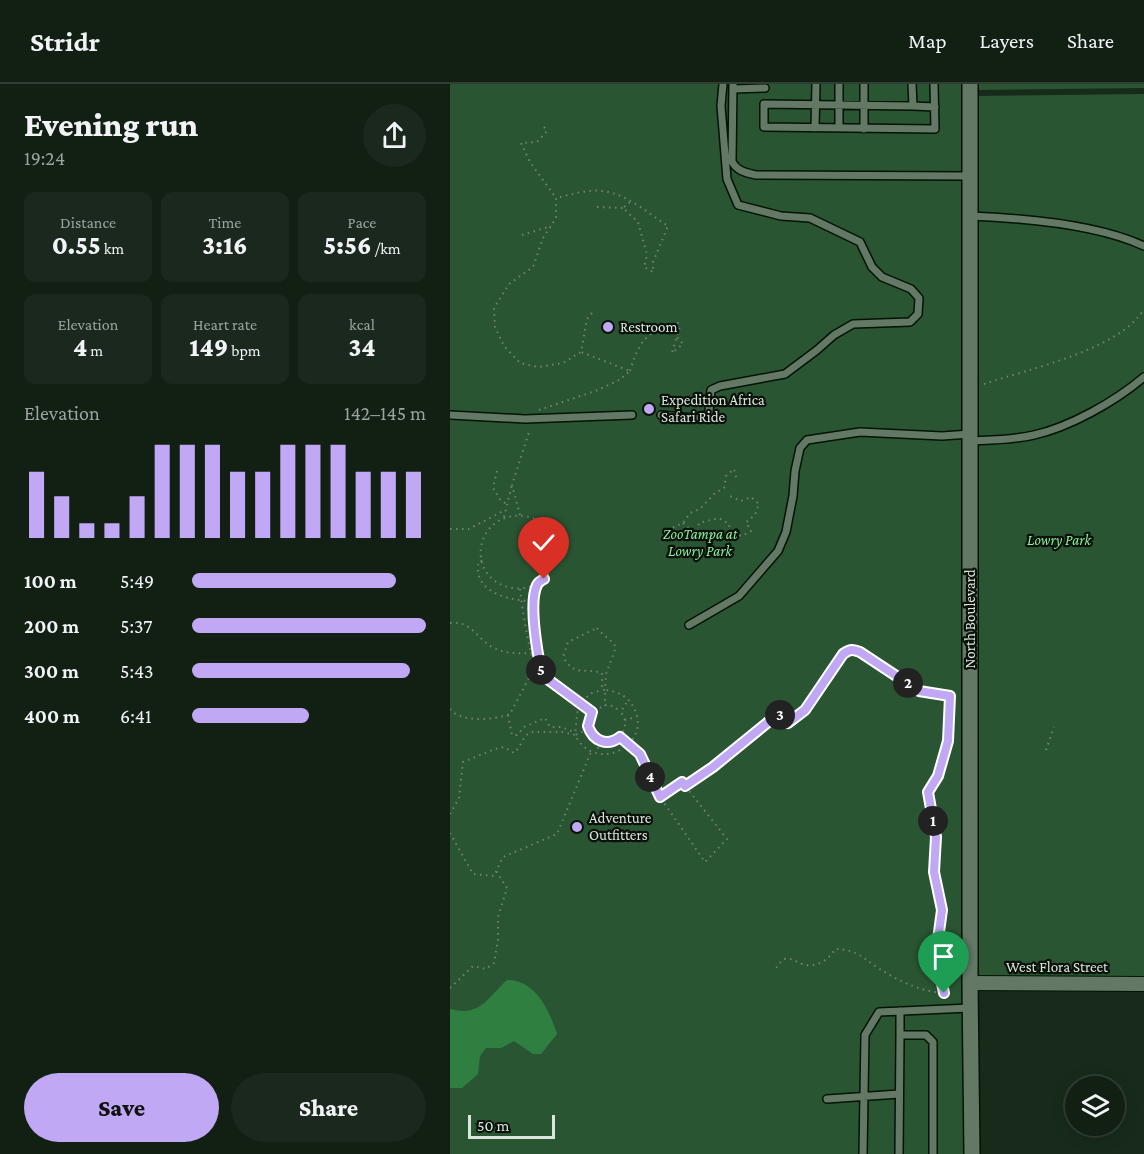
<!DOCTYPE html>
<meta charset="utf-8">
<style>
body{margin:0;font-family:"Crimson Pro",serif;background:#1b281d;color:#f1f3f6;height:100vh;display:flex;flex-direction:column;font-size:22px;white-space:nowrap}
*{box-sizing:border-box;margin:0}
p{font-size:20px;color:#9ca3a0}
.icon{flex:none;width:33px;height:33px;fill:none;stroke:currentColor;stroke-width:2;stroke-linecap:round;stroke-linejoin:round}
.map{position:relative;flex:1;overflow:hidden}
.side{display:flex;flex-direction:column;background:#122014;width:450px}
.side>*{flex:none}
.controls{position:absolute;left:615px;top:992px;display:grid;gap:12px}
.controls a{display:grid;place-items:center;width:60px;height:60px;border-radius:50%;background:#122014;box-shadow:0 3px 15px #0003,0 0 0 2px #313e34;font-size:30px}
.scale{position:absolute;left:18px;bottom:15px;width:87px;box-sizing:border-box;padding-left:6px;border:3px solid #dae5db;border-top:0;font-size:16px;line-height:21px;white-space:nowrap;color:#dae5db;-webkit-text-stroke:4px #09110a;paint-order:stroke}
.pin{position:absolute;display:grid;place-items:center;width:51px;height:51px;color:#fff;margin:-62px -26px;border-radius:50% 50% 50% 0;rotate:-45deg;box-shadow:0 0 6px #0007}
.pin .icon{rotate:45deg}
.km{position:absolute;width:30px;height:30px;margin:-15px;border-radius:50%;background:#222;color:#fff;font-size:16px;line-height:30px;text-align:center}
.round{display:grid;place-items:center;flex:none;width:63px;height:63px;border-radius:32px;background:#1b281d}
.overview{display:flex;align-items:center;justify-content:space-between;height:102px;padding:0 24px}
h1{font-size:33px;font-weight:800;line-height:45px}
.figures{display:grid;grid-template-columns:repeat(3,1fr);gap:9px;height:102px;padding:6px 24px}
.figures div{display:grid;align-content:center;border-radius:12px;background:#1b281d;text-align:center}
.figures b{font-size:26px;font-weight:800}
.figures small{font-size:16px;font-weight:400}
.figures p{font-size:16px}
.chart{height:168px;padding:12px 24px}
.chart p{display:flex;justify-content:space-between}
.chart svg{width:100%;height:108px;margin-top:6px;stroke:#c0a8f4;stroke-width:6}
.button{display:flex;gap:12px;margin-top:auto;padding:12px 24px}
.button a{flex:1;height:69px;border-radius:36px;background:#c0a8f4;color:#111;font-size:24px;font-weight:800;line-height:69px;text-align:center}
.button a+a{background:#1b281d;color:#f1f3f6}
ul{padding:0 24px;list-style:none;font-size:20px}
li{display:grid;grid-template-columns:96px 72px 1fr;align-items:center;height:45px}
li i{height:15px;border-radius:8px;background:#c0a8f4}
header{display:flex;align-items:center;gap:36px;box-sizing:border-box;height:84px;padding:0 30px;background:#122014;border-bottom:2px solid #313e34}
header strong{font-size:28px}
nav{display:flex;gap:33px;margin-inline-start:auto;font-size:21px}
main{display:flex;flex:1;min-height:0}
.map>svg:first-child{display:block}
.green{fill:#2a5532}
.water{fill:#2f7f40}
.lines{fill:none;stroke-linecap:round;stroke-linejoin:round}
.service-casing{stroke:#031305;stroke-width:10}
.minor-casing{stroke:#031305;stroke-width:16}
.tertiary-casing{stroke:#031305;stroke-width:18}
.path{stroke:#728274;stroke-width:2;stroke-dasharray:1.5 4.5;stroke-linecap:butt}
.service{stroke:#637865;stroke-width:7}
.minor{stroke:#637865;stroke-width:14}
.tertiary{stroke:#637865;stroke-width:15}
.route-casing{stroke:#fff;stroke-width:12}
.route{stroke:#c0a8f4;stroke-width:8}
.poi-dot{fill:#c0a8f4;stroke:#09110a;stroke-width:2}
.labels{text-anchor:middle;stroke-width:4.5;stroke-linejoin:round;paint-order:stroke}
.poi-label{font-size:15px;fill:#dae5db;stroke:#09110a;text-anchor:start}
.park-label{font-size:15px;font-style:italic;fill:#89f19a;stroke:#09110a}
.street-label{font-size:15px;fill:#dae5db;stroke:#09110a}
</style>
<header>
<strong>Stridr</strong>
<nav><a>Map</a><a>Layers</a><a>Share</a></nav>
</header>
<main>
<section class="side">
<div class="overview"><div><h1>Evening run</h1><p>19:24</p></div><a class="round"><svg class="icon" aria-label="share" viewBox="0 0 24 24"><path d="M12 15V3M7 8l5-5 5 5M5 13v7h14v-7"/></svg></a></div>
<div class="figures">
<div><p>Distance</p><b>0.55<small> km</small></b></div>
<div><p>Time</p><b>3:16</b></div>
<div><p>Pace</p><b>5:56<small> /km</small></b></div>
</div>
<div class="figures">
<div><p>Elevation</p><b>4<small> m</small></b></div>
<div><p>Heart rate</p><b>149<small> bpm</small></b></div>
<div><p>kcal</p><b>34</b></div>
</div>
<div class="chart"><p><span>Elevation</span>142–145 m</p>
<svg viewBox="0 0 160 44" preserveAspectRatio="none"><path d="M5 44V17M15 44V27M25 44V38M35 44V38M45 44V27M55 44V6M65 44V6M75 44V6M85 44V17M95 44V17M105 44V6M115 44V6M125 44V6M135 44V17M145 44V17M155 44V17"/></svg>
</div>
<ul>
<li><b>100 m</b>5:49<i style="width:87%"></i></li>
<li><b>200 m</b>5:37<i style="width:100%"></i></li>
<li><b>300 m</b>5:43<i style="width:93%"></i></li>
<li><b>400 m</b>6:41<i style="width:50%"></i></li>
</ul>
<div class="button"><a>Save</a><a>Share</a></div>
</section>
<div class="map">
<svg width="694" height="1070" viewBox="0 0 694 1070">
<rect width="100%" height="100%" fill="#182b1b"/>
<path class="green" d="M 0,0 L 514,0 L 516,1070 L 0,1070 Z
M 526,0 L 694,0 L 694,4 L 526,6 Z
M 694,10 L 694,901 L 524,902 L 526,12 Z"/>
<path class="water" d="M 57,896 C 86,896 99,926 107,950 L 91,970 L 83,970 L 64,957 L 51,964 L 36,964 L 30,972 L 28,990 L 12,1004 L 0,1004 L 0,925 C 31,933 37,914 57,896 Z"/>
<g class="lines">
<g class="service-casing">
<path id="service" d="M 283,0 L 282,77 C 286,87 297,89 306,91 L 520,92
M 389,0 L 389,44
M 414,0 L 414,45
M 462,0 L 463,22 L 314,20 L 314,43 L 485,45 L 484,0
M 283,5 L 315,4
M 463,22 L 485,23
M 365,44 L 366,0
M 520,132 C 572,134 647,140 694,162
M 0,331 L 75,335 L 182,331
M 211,331 L 252,335 L 259,328 L 261,306 L 270,302 L 335,290 L 367,266 L 384,251 L 403,240 L 460,238 L 468,230 L 469,214 L 461,205 L 432,193 L 422,183 L 410,158 L 360,134 L 331,132 L 288,121 L 277,95 L 271,22 L 273,0
M 520,357 C 541,356 563,356 584,351 C 620,343 666,317 694,293
M 239,541 L 289,512 L 328,467 L 336,448 L 343,412 L 345,387 L 350,364 L 357,356 L 410,348 L 492,352 L 520,350
M 450,927 L 450,951 L 476,951 L 483,958 L 483,1070
M 377,1015 L 449,1010
M 413,1070 L 415,951 L 429,928 L 520,924
M 449,1070 L 450,951"/>
</g>
<g class="minor-casing">
<path id="minor" d="M 520,899 L 694,900"/>
</g>
<g class="tertiary-casing">
<path id="tertiary" d="M 520,0 L 520,899 L 522,1070"/>
</g>
<path class="path" d="M 94,43 L 97,47 L 87,58 L 71,59 L 80,78 L 106,114
M 147,123 L 173,124
M 72,151 L 101,142
M 142,229 L 137,235 L 131,268 L 113,279 L 88,283 L 70,279 L 54,262 L 45,243 L 44,224 L 59,200 L 83,183 L 93,154 L 106,134 L 106,114 C 120,111 137,105 152,107 C 176,109 199,130 218,142 L 203,178 L 203,188 L 194,183 L 197,171 L 188,138 L 173,124 L 180,118
M 180,287 C 189,257 196,247 228,239 L 230,242 L 222,269 L 233,260 L 226,252
M 534,300 C 578,285 670,266 694,225
M 89,326 L 148,306 L 169,296 L 180,287 L 131,268
M 47,387 L 43,404 L 51,417 L 57,420
M 70,431 L 62,401 L 80,345
M 54,433 L 62,401
M 233,439 L 247,452 L 249,439 L 269,434 L 279,440 L 280,450 L 292,452 L 301,447 L 296,438 L 305,431 L 309,420 L 301,413 L 291,417 L 280,412
M 0,445 L 19,445 L 55,426
M 220,449 L 224,443 L 233,439 L 240,429 L 250,425 L 265,409 L 274,404 L 276,392 L 284,385 L 287,397
M 32,477 L 29,477 C 21,508 60,517 83,517
M 70,505 C 72,523 80,579 90,593 C 99,605 115,613 128,621
M 0,539 C 22,536 27,556 44,564 C 58,571 72,569 87,569 C 86,552 78,516 87,501 C 88,499 92,497 94,495 C 103,486 107,473 105,461 C 97,420 36,423 31,464 C 27,496 61,513 87,500
M 147,544 C 153,552 161,555 166,563 L 156,590 L 155,606 L 152,606 L 152,589 C 134,583 126,594 113,573 L 118,558 Z
M 87,569 L 92,590
M 0,625 C 11,639 45,636 60,630 L 81,590 L 92,591 L 130,618 L 142,609 L 152,606
M 142,629 L 138,636 L 139,645 L 125,651 C 146,692 205,660 183,622 C 177,612 167,607 155,606 L 155,621 L 163,622 L 171,628
M 58,631 L 62,651 L 67,651 L 74,643 L 95,634 L 100,643 L 111,643 L 124,648
M 175,636 L 171,628 L 178,616
M 139,645 L 142,651 L 151,658 L 146,668
M 170,653 L 175,644 L 175,636 L 186,633
M 151,658 L 162,658 L 170,653 L 190,671 L 210,713 L 255,778 L 277,755 L 232,698 L 210,713
M 596,666 L 604,643
M 235,702 L 263,683 L 329,630 L 338,639 L 355,626 L 393,570 C 400,565 403,565 410,568 L 469,607 L 500,611 L 498,657 L 488,692 L 478,708 L 486,753 L 484,788 L 492,826 L 486,870 L 491,885 L 494,909 C 471,908 447,896 428,884 C 412,873 405,865 385,865 C 380,875 365,885 352,880 C 344,877 343,874 333,875 L 326,884
M 0,730 L 9,714 L 13,678 L 45,665 L 54,663 L 64,669 C 71,663 73,651 81,648 L 113,648 L 125,651 L 128,621 L 130,618 L 142,628 L 155,621
M 0,749 L 23,790 L 44,792 L 53,773 L 107,750 L 141,668
M 0,904 L 23,882 L 36,885 L 44,879 L 48,856 L 48,833 L 57,804 L 46,787"/>
<use href="#service" class="service"/>
<use href="#minor" class="minor"/>
<use href="#tertiary" class="tertiary"/>
</g>
<g class="lines">
<g class="route-casing">
<path id="route" d="M 94,495 C 92,496 88,499 87,501 C 78,519 88,572 92,591 L 142,628 L 138,642 C 143,657 157,663 170,653 L 190,670 L 210,713 L 232,698 L 235,702 L 263,683 L 328,630 L 338,639 L 355,626 L 393,570 C 400,565 403,565 410,568 L 469,607 L 500,612 L 498,657 L 488,692 L 478,708 L 486,753 L 484,788 L 492,826 L 486,870 L 494,909"/>
</g>
<use href="#route" class="route"/>
</g>
<g class="poi-dot">
<circle cx="158" cy="243" r="6"/>
<circle cx="199" cy="325" r="6"/>
<circle cx="127" cy="743" r="6"/>
</g>
<g class="labels">
<g class="poi-label">
<text x="170" y="248">Restroom</text>
<text x="211" y="321">Expedition Africa<tspan x="211" dy="17">Safari Ride</tspan></text>
<text x="139" y="739">Adventure<tspan x="139" dy="17">Outfitters</tspan></text>
</g>
<g class="park-label">
<text x="250" y="455">ZooTampa at<tspan x="250" dy="17">Lowry Park</tspan></text>
<text x="609" y="461">Lowry Park</text>
</g>
<g class="street-label">
<text transform="translate(520 535) rotate(-90)" y="5">North Boulevard</text>
<text x="607" y="888">West Flora Street</text>
</g>
</g>
</svg>
<div class="controls">
<a><svg class="icon" aria-label="layers" viewBox="0 0 24 24"><path d="M12 4l9 5-9 5-9-5zM3 14l9 5 9-5"/></svg></a>
</div>
<div class="scale">50 m</div>
<div class="pin" style="left:494px;top:909px;background:#1e9e55"><svg class="icon" aria-label="arrive" viewBox="0 0 24 24"><path d="M6 21V4h12l-3 4 3 4H6"/></svg></div>
<div class="pin" style="left:94px;top:495px;background:#d93025"><svg class="icon" aria-label="check" viewBox="0 0 24 24"><path d="M5 12l5 5 9-10"/></svg></div>
<b class="km" style="left:483px;top:737px">1</b>
<b class="km" style="left:458px;top:599px">2</b>
<b class="km" style="left:330px;top:631px">3</b>
<b class="km" style="left:200px;top:693px">4</b>
<b class="km" style="left:91px;top:586px">5</b>
</div>
</main>
